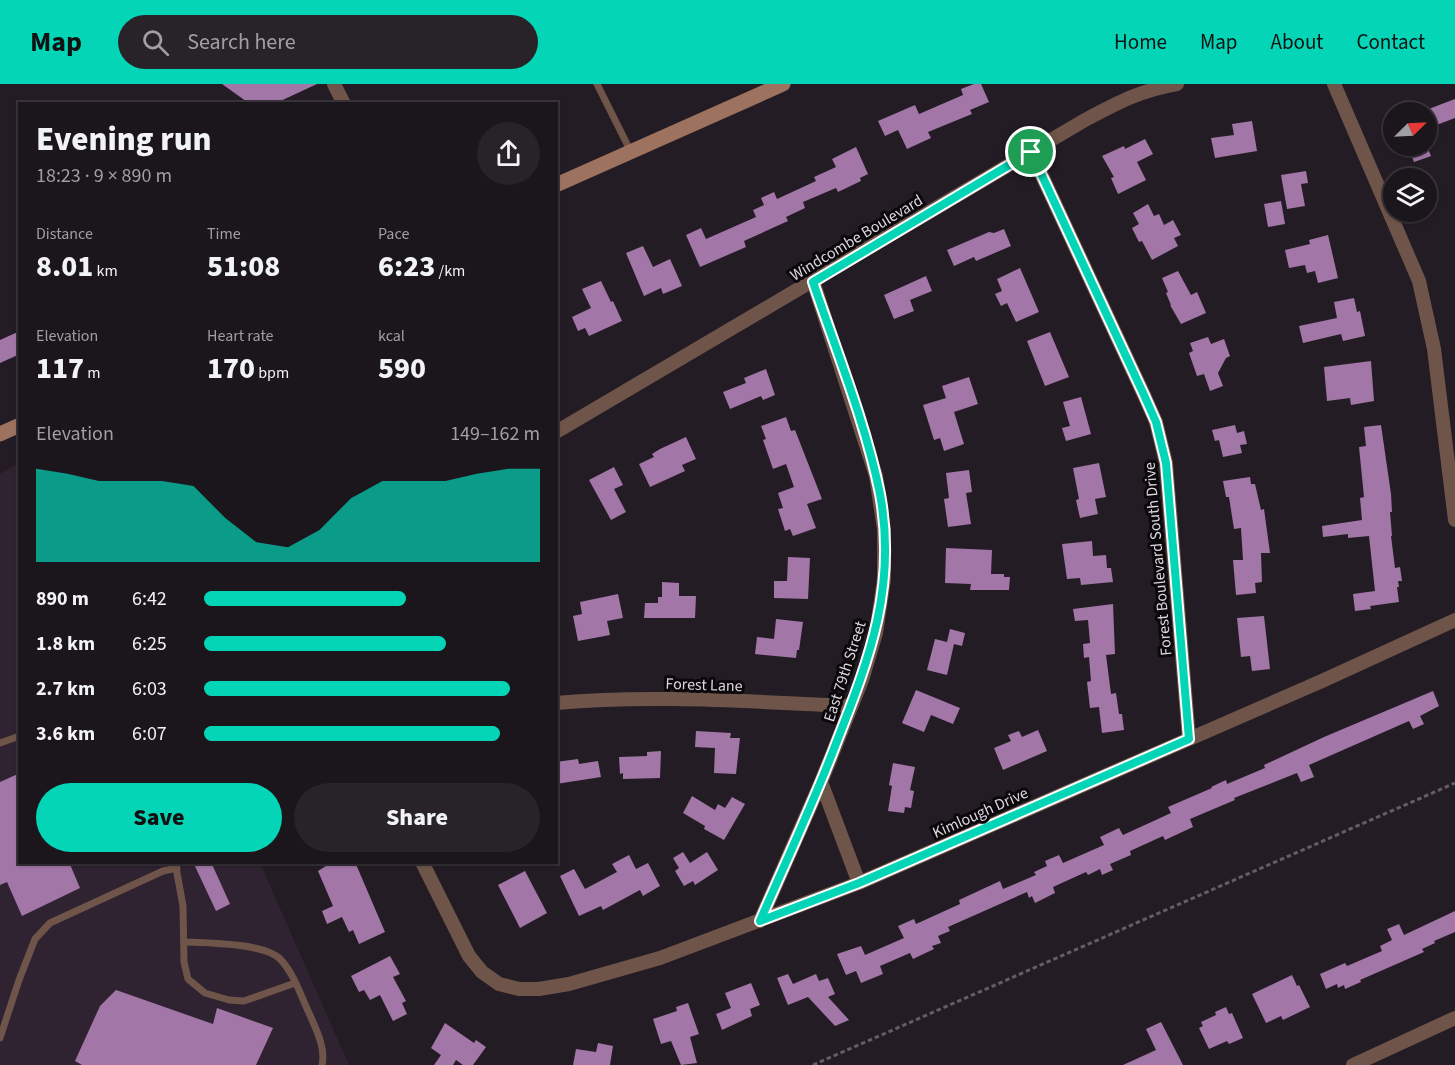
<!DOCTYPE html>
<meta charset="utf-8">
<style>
body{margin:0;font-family:"Source Sans 3",sans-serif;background:#282229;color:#f1f3f6;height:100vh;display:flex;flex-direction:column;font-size:22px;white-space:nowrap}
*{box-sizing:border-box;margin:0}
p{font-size:20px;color:#a09fa3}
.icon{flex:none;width:33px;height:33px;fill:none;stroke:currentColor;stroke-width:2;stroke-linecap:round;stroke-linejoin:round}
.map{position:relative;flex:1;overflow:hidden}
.sheet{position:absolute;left:18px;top:18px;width:540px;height:762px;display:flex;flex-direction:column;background:#1b151c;border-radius:0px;box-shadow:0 2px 4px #0004,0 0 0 2px #39343b}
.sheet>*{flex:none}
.needle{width:39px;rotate:66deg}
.fabs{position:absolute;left:1383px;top:18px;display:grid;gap:12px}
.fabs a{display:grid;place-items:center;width:54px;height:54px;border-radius:50%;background:#1b151c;box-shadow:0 2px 4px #0004,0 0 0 2px #39343b;font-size:30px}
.pin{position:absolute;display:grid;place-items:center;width:51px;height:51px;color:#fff;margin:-26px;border:3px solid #fff;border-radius:50%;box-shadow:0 2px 6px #0007}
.round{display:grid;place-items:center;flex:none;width:63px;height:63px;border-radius:32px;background:#282229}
.headline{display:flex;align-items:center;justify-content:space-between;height:102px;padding:0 18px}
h1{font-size:33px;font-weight:800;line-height:45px}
.figures{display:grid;grid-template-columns:repeat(3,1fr);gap:9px;height:102px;padding:6px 18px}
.figures div{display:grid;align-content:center}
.figures b{font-size:30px;font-weight:800}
.figures small{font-size:16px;font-weight:400}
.figures p{font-size:16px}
.chart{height:168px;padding:12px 18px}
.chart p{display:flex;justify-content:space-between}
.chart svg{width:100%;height:108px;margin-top:6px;fill:#04d5b6;opacity:.7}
.action{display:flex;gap:12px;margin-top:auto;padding:12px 18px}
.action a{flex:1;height:69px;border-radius:36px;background:#04d5b6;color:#111;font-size:24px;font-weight:800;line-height:69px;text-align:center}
.action a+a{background:#282229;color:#f1f3f6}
ul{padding:0 18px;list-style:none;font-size:20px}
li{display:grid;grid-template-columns:96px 72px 1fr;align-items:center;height:45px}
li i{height:15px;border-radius:8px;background:#04d5b6}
header{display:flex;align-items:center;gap:36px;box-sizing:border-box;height:84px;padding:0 30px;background:#04d5b6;color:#111}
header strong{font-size:28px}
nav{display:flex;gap:33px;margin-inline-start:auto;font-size:21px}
.search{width:420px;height:54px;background:#282229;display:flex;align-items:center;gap:15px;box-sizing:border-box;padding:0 21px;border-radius:33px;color:#a09fa3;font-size:22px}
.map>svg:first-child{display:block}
.built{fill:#2f2231}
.building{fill:#a276a7}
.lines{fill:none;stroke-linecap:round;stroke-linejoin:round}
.path{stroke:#655d65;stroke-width:3;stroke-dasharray:4.5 3;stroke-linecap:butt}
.service{stroke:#6f5549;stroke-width:7}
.minor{stroke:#6f5549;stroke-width:14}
.secondary{stroke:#9d7360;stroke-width:15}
.route-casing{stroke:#fff;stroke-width:12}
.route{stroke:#04d5b6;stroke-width:8}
.labels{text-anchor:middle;stroke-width:6;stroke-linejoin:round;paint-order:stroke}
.street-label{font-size:16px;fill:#ddd7dd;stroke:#0b080c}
</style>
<header>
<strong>Map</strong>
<div class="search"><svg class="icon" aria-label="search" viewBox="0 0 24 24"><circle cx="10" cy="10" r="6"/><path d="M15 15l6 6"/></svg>Search here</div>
<nav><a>Home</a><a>Map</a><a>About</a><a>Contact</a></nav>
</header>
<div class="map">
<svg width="1455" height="981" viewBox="0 0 1455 981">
<rect width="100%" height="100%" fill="#241c25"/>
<path class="built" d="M 19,379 L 20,778 L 260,779 L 349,981 L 0,981 L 0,390 Z"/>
<path class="building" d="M 222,0 L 317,0 L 274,20 L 250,20 Z
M 974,0 L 981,0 L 989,18 L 970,26 L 972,30 L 928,48 L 931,54 L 907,65 L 898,46 L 885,52 L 878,37 L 915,21 L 919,30 L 963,11 L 961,5 Z
M 1455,15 L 1455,34 L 1426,45 L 1426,26 Z
M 1252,37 L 1257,67 L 1215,74 L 1211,54 L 1234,51 L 1232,40 Z
M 1145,55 L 1153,70 L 1137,78 L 1146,96 L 1118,110 L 1111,94 L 1114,93 L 1102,72 L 1124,62 L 1125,65 Z
M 1408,62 L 1427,62 L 1431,72 L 1414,78 Z
M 856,63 L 868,90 L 860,94 L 861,97 L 838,108 L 836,104 L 803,118 L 805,124 L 786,133 L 788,137 L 744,157 L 746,163 L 700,183 L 686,151 L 701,144 L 706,155 L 756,133 L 753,126 L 764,121 L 761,114 L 774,108 L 777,115 L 816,97 L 814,93 L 836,83 L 832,75 Z
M 1306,87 L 1308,99 L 1301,100 L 1305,122 L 1287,125 L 1281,91 Z
M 1281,117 L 1285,140 L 1268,143 L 1264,120 Z
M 1148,120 L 1154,132 L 1159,130 L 1164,141 L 1173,136 L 1181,151 L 1174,154 L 1178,162 L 1152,176 L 1142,157 L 1139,158 L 1132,144 L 1139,140 L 1133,129 Z
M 1004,145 L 1011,162 L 976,177 L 974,173 L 954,182 L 947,166 L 989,148 L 994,149 Z
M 1328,151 L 1338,194 L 1318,199 L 1315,187 L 1307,189 L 1305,181 L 1289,184 L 1285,166 L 1310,160 L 1309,156 Z
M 643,162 L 653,183 L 670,175 L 682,202 L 663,210 L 661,204 L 644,212 L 626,169 Z
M 1020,184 L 1039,228 L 1016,238 L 1007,219 L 1001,222 L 995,210 L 1002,207 L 997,195 Z
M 1178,187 L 1191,211 L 1197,208 L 1206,229 L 1181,240 L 1170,221 L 1171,221 L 1166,209 L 1168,208 L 1162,194 Z
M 926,192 L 932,207 L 910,216 L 914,227 L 894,235 L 884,211 Z
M 601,197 L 611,218 L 613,217 L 622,237 L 589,252 L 585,244 L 578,247 L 572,233 L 591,224 L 582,205 Z
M 1354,214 L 1357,228 L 1360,227 L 1365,252 L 1343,257 L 1341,250 L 1303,259 L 1299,242 L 1337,234 L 1334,218 Z
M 20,247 L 20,270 L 0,279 L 0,256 Z
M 1050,248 L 1069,293 L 1045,302 L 1027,257 Z
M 1208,253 L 1211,260 L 1224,255 L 1230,272 L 1226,274 L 1218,289 L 1223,302 L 1210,307 L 1204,290 L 1197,292 L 1189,269 L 1193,267 L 1190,259 Z
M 1371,277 L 1374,317 L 1351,321 L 1350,314 L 1327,317 L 1324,283 Z
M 766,285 L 775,311 L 763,316 L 761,312 L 730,325 L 723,308 L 746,299 L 744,294 Z
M 969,293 L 978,320 L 954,328 L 964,360 L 944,367 L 940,354 L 934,356 L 923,321 L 946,314 L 942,302 Z
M 1081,313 L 1091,350 L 1066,357 L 1062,344 L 1070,342 L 1063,318 Z
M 786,333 L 791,347 L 795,346 L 822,415 L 807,420 L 816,444 L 793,452 L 790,445 L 785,447 L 778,425 L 783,424 L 778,409 L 794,403 L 786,380 L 773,385 L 763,356 L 766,355 L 761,342 Z
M 1235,341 L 1237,349 L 1244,347 L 1247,360 L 1240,361 L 1242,369 L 1223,373 L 1219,356 L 1215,357 L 1212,346 Z
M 1381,341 L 1391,410 L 1392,428 L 1390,428 L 1392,452 L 1391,452 L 1395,484 L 1400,483 L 1402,497 L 1398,497 L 1399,503 L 1397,503 L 1399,518 L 1370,522 L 1371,525 L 1355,527 L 1353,510 L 1375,507 L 1369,452 L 1348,454 L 1348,450 L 1323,453 L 1322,442 L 1362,436 L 1360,414 L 1364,413 L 1359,363 L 1366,362 L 1364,343 Z
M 686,353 L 696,375 L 682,381 L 685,387 L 650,403 L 639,380 L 654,373 L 652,370 L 660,365 Z
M 1099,379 L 1106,413 L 1095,415 L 1098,430 L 1080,434 L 1076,416 L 1079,415 L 1073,384 Z
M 614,383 L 623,401 L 614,405 L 626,428 L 611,436 L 589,396 Z
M 969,386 L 972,408 L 966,409 L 971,440 L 948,443 L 944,415 L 949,414 L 946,389 Z
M 1250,393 L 1251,400 L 1255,400 L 1261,426 L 1264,425 L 1270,469 L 1261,469 L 1262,498 L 1255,499 L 1256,509 L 1236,511 L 1233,476 L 1243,476 L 1241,444 L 1234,445 L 1229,413 L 1226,413 L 1223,397 Z
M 1092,457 L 1093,472 L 1106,471 L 1107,484 L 1111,484 L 1113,498 L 1081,501 L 1080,494 L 1067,495 L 1062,460 Z
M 946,464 L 992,466 L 991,490 L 1004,490 L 1004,493 L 1010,493 L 1009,506 L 970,506 L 971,500 L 945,499 Z
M 788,473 L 810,474 L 808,515 L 774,514 L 774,497 L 787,497 Z
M 662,498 L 679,499 L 679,512 L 696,512 L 695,534 L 644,534 L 645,519 L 658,519 L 658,513 L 662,513 Z
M 618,510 L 623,534 L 607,537 L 610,551 L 578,557 L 573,532 L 582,530 L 580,518 Z
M 1113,520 L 1115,570 L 1106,571 L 1111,610 L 1116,609 L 1119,630 L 1122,630 L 1124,646 L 1102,649 L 1099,623 L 1090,624 L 1087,598 L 1091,597 L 1089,573 L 1084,574 L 1083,560 L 1090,559 L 1088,536 L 1075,537 L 1073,525 Z
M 1264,532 L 1270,585 L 1252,587 L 1250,572 L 1241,573 L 1237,534 Z
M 776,535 L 803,538 L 799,566 L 797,566 L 796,574 L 755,570 L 757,553 L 774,555 Z
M 950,545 L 965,549 L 962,562 L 954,560 L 947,591 L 927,586 L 935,555 L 947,558 Z
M 916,606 L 960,624 L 953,640 L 931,631 L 924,648 L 902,639 Z
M 1433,607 L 1439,622 L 1420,632 L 1424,640 L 1413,645 L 1409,637 L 1309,681 L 1314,693 L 1301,698 L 1297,689 L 1234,714 L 1235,716 L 1190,735 L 1193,743 L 1165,756 L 1163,752 L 1130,767 L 1131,771 L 1110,780 L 1113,786 L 1102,791 L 1100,785 L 1088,791 L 1086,788 L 1053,803 L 1055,809 L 1035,819 L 1032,812 L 1029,814 L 1027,808 L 948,843 L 950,847 L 938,852 L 941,859 L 932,862 L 934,865 L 913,875 L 910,869 L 880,882 L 883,890 L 861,899 L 856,887 L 846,891 L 837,870 L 861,862 L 865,871 L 904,854 L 898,842 L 914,835 L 916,840 L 960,820 L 959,816 L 1000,797 L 1003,805 L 1036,791 L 1034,788 L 1047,782 L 1045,777 L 1059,771 L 1063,779 L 1104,761 L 1100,753 L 1119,744 L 1123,751 L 1171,729 L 1168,723 L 1212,704 L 1211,703 L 1226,696 L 1227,700 L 1265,684 L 1264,681 L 1324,653 Z
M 1038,646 L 1047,667 L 1003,686 L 994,664 L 1011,657 L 1008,651 L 1019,647 L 1022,653 Z
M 696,647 L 731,649 L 730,654 L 740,654 L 736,690 L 714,689 L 715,664 L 695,663 Z
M 661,667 L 660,694 L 623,695 L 623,689 L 620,690 L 619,673 L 647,672 L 647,668 Z
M 578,675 L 579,680 L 598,677 L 601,693 L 556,700 L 556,678 Z
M 893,679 L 915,683 L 910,706 L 914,707 L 911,724 L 905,723 L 904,729 L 888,727 L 892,702 L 889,701 Z
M 20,689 L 20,778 L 69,778 L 80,804 L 22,832 L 7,798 L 0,801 L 0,698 Z
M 692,712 L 715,726 L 718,720 L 725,724 L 732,713 L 745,720 L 724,756 L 704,745 L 705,742 L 683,729 Z
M 683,768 L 690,779 L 707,768 L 718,786 L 695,801 L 693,797 L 684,802 L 675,787 L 679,784 L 673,774 Z
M 629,771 L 636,785 L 648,779 L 660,802 L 643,812 L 640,806 L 603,826 L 601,822 L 579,832 L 560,792 L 574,785 L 585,805 L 617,788 L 612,780 Z
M 193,778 L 211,778 L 230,820 L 216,827 Z
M 332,778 L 355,778 L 385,848 L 359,860 L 353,846 L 349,848 L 342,833 L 327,840 L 322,827 L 333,822 L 318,787 Z
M 525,787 L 547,829 L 520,844 L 498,801 Z
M 1455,827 L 1455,848 L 1434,857 L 1435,859 L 1422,865 L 1424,868 L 1360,896 L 1361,898 L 1345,905 L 1344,901 L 1338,904 L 1337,900 L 1326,905 L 1320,890 L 1345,879 L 1347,882 L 1382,867 L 1380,862 L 1392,856 L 1387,845 L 1399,840 L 1404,851 Z
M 390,872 L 400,890 L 393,893 L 406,917 L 402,919 L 407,930 L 393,937 L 380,911 L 370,916 L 364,906 L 359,908 L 351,892 Z
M 788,890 L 793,900 L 816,890 L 819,897 L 828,894 L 835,910 L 828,913 L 849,936 L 835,942 L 808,913 L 788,921 L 777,894 Z
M 1292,891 L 1297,902 L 1299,901 L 1310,923 L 1283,936 L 1281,932 L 1266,939 L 1252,910 Z
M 751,899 L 760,921 L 750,925 L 752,932 L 722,946 L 716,930 L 731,924 L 725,909 Z
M 116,906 L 213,940 L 217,924 L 273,944 L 256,981 L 82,981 L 75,977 L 100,922 Z
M 688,919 L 699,950 L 690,953 L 697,979 L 681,981 L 671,957 L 661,960 L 653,935 L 677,927 L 676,923 Z
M 1226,923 L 1229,930 L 1232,929 L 1243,954 L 1229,960 L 1227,957 L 1209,965 L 1199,944 L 1203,942 L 1201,938 L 1216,931 L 1215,928 Z
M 1161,938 L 1183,981 L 1123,981 L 1156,966 L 1146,945 Z
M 445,939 L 474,959 L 476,956 L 486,963 L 473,981 L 463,981 L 456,976 L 453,981 L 434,981 L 441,971 L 431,964 Z
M 598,959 L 613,962 L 610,981 L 573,981 L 576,965 L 596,968 Z"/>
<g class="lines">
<path class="path" d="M 813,981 L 1455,699"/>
<path class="service" d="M 597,0 L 631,68
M 0,659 L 20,652
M 175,778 L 183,822 L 184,878 L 188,895 L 205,909 L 229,916 L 244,917 L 295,899
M 184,858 C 206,859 267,859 281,876 C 294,890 301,912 309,929 C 316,945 326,964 322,981
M 0,954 L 19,896 L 35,855 L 50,839 L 163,787 L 177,784"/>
<path class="minor" d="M 334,0 L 344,20
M 1334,0 L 1419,197 L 1434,265 L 1455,436
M 1031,68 L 1144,311 L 1156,338 L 1166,379 L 1189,655
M 556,348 L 1085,36 C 1117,19 1141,6 1177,0
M 556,619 C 655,610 753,618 851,622
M 821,698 L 859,799
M 422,778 L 469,872 L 482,888 L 499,900 L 519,905 L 539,905 L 569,900 L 660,874 L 859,799 L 1322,597 L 1455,536
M 760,837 L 821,698 L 862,596 L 876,549 L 884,495 L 884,446 L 876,392 L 813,197
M 1353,981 L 1455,934"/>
<path class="secondary" d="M 556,101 L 783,0
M 0,350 L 20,341"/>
</g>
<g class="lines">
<g class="route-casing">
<path id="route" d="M 1031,68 L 1144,311 L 1156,338 L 1166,379 L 1189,655 L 859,799 L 760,837 C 786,777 814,718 837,657 C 870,573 897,502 880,410 C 866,340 836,266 813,198 Z"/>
</g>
<use href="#route" class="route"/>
</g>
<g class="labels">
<g class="street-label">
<text transform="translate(856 153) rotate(-31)" y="6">Windcombe Boulevard</text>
<text transform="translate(1157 475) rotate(-95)" y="6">Forest Boulevard South Drive</text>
<text transform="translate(844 587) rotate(-72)" y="6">East 79th Street</text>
<text transform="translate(704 600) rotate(2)" y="6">Forest Lane</text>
<text transform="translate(980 728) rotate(-24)" y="6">Kimlough Drive</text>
</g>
</g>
</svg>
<div class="fabs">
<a><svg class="needle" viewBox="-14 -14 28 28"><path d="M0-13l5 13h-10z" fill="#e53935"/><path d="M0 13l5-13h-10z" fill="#a09fa3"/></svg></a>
<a><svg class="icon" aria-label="layers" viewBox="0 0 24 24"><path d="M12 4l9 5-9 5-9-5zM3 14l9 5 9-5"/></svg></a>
</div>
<div class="pin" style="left:1031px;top:68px;background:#1e9e55"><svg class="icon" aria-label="arrive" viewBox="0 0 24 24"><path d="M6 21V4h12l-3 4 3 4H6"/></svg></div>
<section class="sheet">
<div class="headline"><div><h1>Evening run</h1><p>18:23 · 9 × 890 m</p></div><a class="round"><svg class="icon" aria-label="share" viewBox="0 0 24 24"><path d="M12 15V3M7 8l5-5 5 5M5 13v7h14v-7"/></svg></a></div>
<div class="figures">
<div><p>Distance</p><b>8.01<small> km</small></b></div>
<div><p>Time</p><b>51:08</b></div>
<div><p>Pace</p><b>6:23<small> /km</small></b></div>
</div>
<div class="figures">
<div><p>Elevation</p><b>117<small> m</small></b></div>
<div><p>Heart rate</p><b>170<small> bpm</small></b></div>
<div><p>kcal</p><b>590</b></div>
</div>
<div class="chart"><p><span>Elevation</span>149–162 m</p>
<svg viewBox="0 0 160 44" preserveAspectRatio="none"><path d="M0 44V6L10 8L20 11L30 11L40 11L50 13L60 26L70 36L80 38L90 31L100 18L110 11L120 11L130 11L140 8L150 6L160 6V44z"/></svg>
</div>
<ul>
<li><b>890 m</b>6:42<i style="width:60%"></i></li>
<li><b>1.8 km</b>6:25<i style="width:72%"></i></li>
<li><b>2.7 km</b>6:03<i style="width:91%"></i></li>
<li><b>3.6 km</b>6:07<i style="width:88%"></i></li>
</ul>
<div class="action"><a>Save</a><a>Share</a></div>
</section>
</div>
